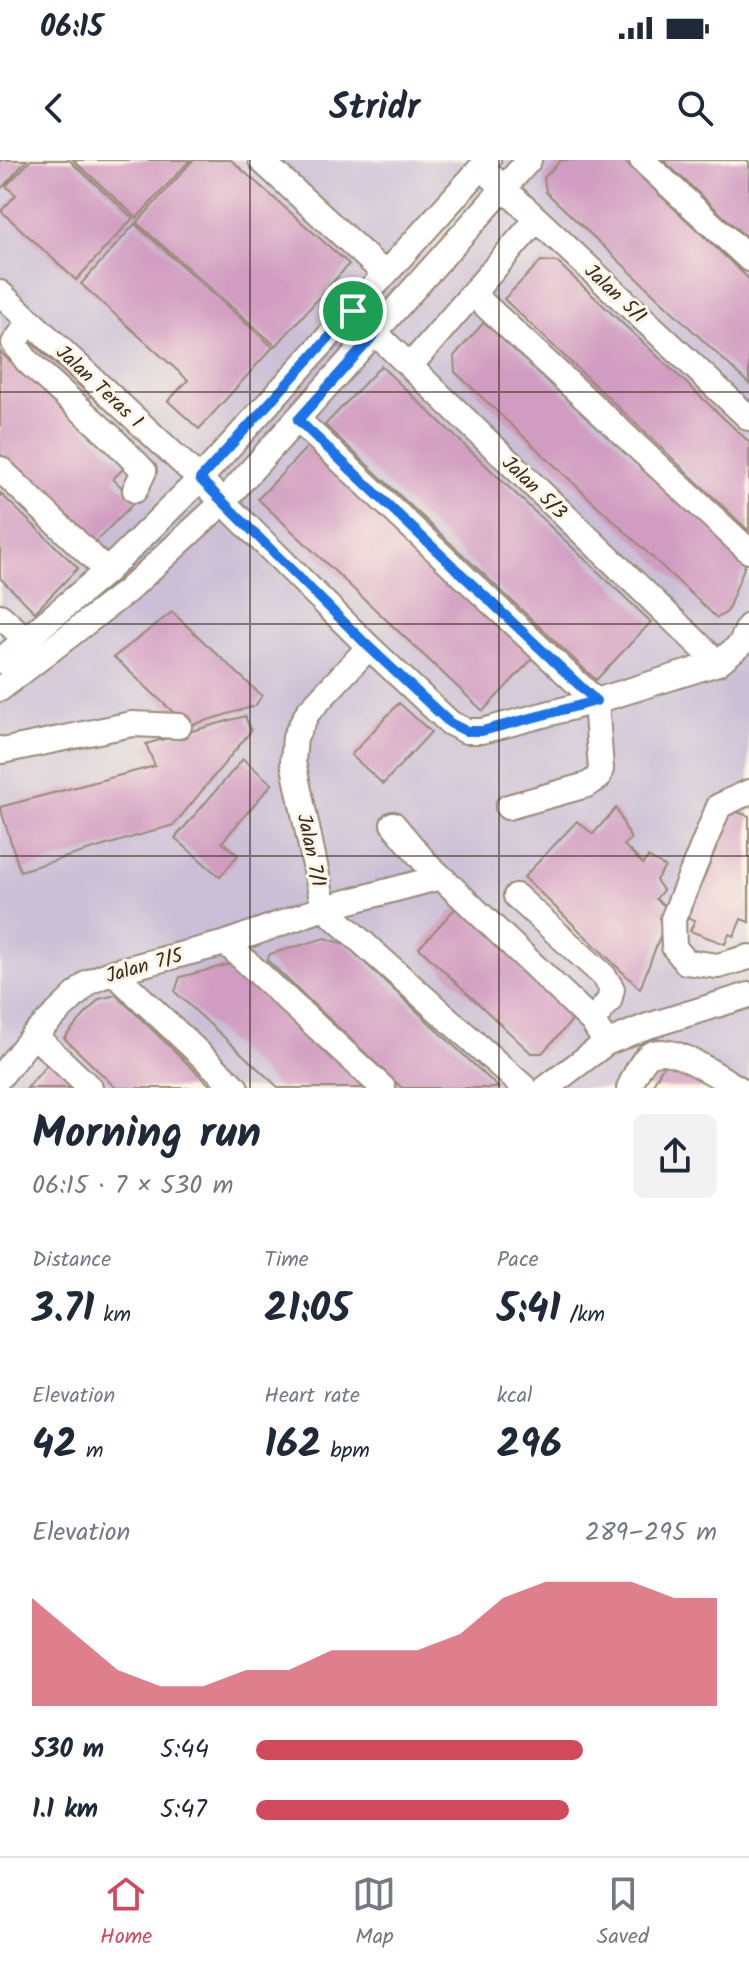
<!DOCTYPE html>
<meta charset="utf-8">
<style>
body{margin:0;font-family:Kalam,sans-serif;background:#f2f2f3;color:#1f2937;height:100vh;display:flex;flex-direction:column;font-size:30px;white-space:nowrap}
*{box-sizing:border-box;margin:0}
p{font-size:26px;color:#747a83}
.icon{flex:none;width:44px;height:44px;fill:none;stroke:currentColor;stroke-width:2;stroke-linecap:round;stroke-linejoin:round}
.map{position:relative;height:928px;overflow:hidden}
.side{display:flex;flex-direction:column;background:#fff;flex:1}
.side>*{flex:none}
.pin{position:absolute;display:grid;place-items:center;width:68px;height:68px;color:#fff;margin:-34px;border:4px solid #fff;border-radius:50%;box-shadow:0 2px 8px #0007}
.round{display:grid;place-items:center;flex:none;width:84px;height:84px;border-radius:12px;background:#f2f2f3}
.head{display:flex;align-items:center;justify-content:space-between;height:136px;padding:0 32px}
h1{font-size:44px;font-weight:700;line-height:60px}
.stats{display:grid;grid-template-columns:repeat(3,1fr);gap:12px;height:136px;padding:8px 32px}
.stats div{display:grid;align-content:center}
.stats b{font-size:40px;font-weight:700}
.stats small{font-size:22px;font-weight:400}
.stats p{font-size:22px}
.chart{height:224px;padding:16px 32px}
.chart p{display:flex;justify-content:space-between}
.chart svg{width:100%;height:144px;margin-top:8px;fill:#d1495b;opacity:.7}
ul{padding:0 32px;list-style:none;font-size:26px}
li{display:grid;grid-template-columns:128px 96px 1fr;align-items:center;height:60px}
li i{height:20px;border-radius:10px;background:#d1495b}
.status{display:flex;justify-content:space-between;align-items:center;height:56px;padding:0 40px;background:#fff;direction:ltr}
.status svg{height:22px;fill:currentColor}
header{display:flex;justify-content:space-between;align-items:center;height:104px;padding:0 32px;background:#fff;font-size:36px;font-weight:700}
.tab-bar{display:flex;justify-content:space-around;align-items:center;height:112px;border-top:2px solid #e0e1e3;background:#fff;font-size:22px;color:#747a83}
.tab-bar a{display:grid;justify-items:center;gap:4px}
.tab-bar .on{color:#d1495b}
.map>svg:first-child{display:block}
.industrial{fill:#cabfd6}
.building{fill:#d19cc1}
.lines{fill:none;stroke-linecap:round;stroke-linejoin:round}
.minor-casing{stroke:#988a77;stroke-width:28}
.minor{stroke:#fff;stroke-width:24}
.route-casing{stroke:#fff;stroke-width:16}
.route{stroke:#1a73e8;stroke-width:10}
.grid{fill:none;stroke:#3b2a1e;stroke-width:2;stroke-opacity:0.55}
.labels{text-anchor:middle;stroke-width:6;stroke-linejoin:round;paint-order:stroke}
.street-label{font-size:20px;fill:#3b2a1e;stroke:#fcf5e5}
</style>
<div class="status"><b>06:15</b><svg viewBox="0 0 49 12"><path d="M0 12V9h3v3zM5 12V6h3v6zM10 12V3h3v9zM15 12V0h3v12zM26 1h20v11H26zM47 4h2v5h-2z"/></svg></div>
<header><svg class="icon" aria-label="back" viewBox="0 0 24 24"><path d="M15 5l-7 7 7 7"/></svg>Stridr<svg class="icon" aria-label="search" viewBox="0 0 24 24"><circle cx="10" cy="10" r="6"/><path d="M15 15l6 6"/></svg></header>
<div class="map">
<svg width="749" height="928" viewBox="0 0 749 928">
<rect width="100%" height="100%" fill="#fcf5e5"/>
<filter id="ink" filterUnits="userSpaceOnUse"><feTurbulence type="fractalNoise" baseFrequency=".0125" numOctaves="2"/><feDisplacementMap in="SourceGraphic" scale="16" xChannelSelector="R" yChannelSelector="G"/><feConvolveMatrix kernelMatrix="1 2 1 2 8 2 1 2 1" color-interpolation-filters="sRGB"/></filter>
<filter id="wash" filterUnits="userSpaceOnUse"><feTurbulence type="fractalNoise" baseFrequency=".006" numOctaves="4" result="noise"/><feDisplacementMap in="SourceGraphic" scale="32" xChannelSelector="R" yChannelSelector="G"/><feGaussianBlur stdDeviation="1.8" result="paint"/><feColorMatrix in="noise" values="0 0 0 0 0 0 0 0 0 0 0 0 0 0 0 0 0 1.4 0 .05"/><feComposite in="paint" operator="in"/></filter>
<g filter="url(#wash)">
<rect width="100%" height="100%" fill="#f4ead0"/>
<path class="industrial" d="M 0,0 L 749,0 L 749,928 L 0,928 Z"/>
<g id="blocks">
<path class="building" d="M 0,0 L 27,0 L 0,30 Z
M 31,0 L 69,0 L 133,58 L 76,120 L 1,51 L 16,35 L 6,26 Z
M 73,0 L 190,0 L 137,58 Z
M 193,0 L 231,0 L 349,104 L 276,186 L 137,63 Z
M 561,0 L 623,0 L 749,119 L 749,224 L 546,32 L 544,18 Z
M 663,0 L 747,0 L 749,2 L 749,80 Z
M 135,64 L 273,187 L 199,269 L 168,241 L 188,220 L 81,124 Z
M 541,101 L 557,102 L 749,282 L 749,371 L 504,139 Z
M 486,160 L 746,402 L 727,452 L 717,458 L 455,212 L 454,196 Z
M 29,180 L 91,236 L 71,257 L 125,307 L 113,319 L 136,341 L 94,383 L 0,294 L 0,192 L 10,201 Z
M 381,206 L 651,462 L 596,520 L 325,265 Z
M 310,284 L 535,496 L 483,551 L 258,339 Z
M 0,333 L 78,408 L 35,452 L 0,418 Z
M 172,452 L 262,536 L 255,546 L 188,566 L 114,497 Z
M 399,543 L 431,572 L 383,624 L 351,595 Z
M 245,556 L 251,571 L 174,665 L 20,711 L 0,647 L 155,606 L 146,584 Z
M 243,599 L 272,624 L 222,682 L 238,695 L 220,717 L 175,678 Z
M 616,648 L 631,679 L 624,685 L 643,704 L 648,697 L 665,707 L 656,720 L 663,730 L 656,739 L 670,750 L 640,829 L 524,717 L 577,661 L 593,674 Z
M 729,649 L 749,656 L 749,762 L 741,759 L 734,776 L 729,774 L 725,784 L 690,771 L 695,760 L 686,757 Z
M 461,742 L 579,853 L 542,893 L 531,893 L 419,788 Z
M 325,778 L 345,784 L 499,928 L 402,928 L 267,800 L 270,794 Z
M 238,802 L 371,928 L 279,928 L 175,832 L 180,817 Z
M 116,835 L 213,928 L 116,928 L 64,878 L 99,839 Z
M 667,899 L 721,928 L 651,928 Z
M 51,900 L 81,928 L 27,928 Z"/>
</g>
</g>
<g filter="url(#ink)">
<use href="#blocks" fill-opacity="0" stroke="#988a77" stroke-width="2"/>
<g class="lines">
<g class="minor-casing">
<path id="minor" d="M 261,0 L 385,114
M 642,0 L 749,99
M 493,18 L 749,258
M 0,133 L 200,319 L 369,487 L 450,563 L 466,571 L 482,571 L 596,541 L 718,503 L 740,485 L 749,466
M 473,134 L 749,391
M 31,161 L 14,183 L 27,201 L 112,278 L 144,311 L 135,330
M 366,164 L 718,503
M 410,206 L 537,59
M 298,260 L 596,541 L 601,609 L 598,618 L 587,625 L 508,647
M 0,309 L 107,411
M 0,456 L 27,480
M 369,487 L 308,552 L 295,577 L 293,602 L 324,748 L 525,928
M 0,501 L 107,411 L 200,319 L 488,0
M 0,529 L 127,431 L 222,343 L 529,0
M 0,589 L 2,591 L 132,564 L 179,566
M 749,632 L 719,646 L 673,759 L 674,787 L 686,802 L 718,806 L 749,797
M 393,664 L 424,701 L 441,717
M 516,736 L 604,816 L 612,829 L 609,841 L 592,861
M 226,783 L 383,928
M 113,812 L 236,928
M 34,875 L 90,928
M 0,917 L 32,877 L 89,822 L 113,812 L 226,783 L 324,748 L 441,717 L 592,861 L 606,883
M 546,928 L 606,883 L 645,867 L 749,835
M 629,928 C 634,918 640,903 648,896 C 669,880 718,917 738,928"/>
</g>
<use href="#minor" class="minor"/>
</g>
</g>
<g class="lines" filter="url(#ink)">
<g class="route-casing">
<path id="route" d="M 353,151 L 376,173 L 298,260 L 596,541 L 482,571 L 466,571 L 450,563 L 369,487 L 200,319 Z"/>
</g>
<use href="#route" class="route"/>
</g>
<path class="grid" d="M 250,0 L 250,928M 499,0 L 499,928M 0,232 L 749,232M 0,464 L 749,464M 0,696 L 749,696"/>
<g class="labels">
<g class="street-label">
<text transform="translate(616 133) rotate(43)" y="7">Jalan 5/1</text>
<text transform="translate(100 226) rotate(43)" y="7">Jalan Teras 1</text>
<text transform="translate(535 327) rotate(44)" y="7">Jalan 5/3</text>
<text transform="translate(312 690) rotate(78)" y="7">Jalan 7/1</text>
<text transform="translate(144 805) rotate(-16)" y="7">Jalan 7/5</text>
</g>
</g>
</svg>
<div class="pin" style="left:353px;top:151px;background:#1e9e55"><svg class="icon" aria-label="arrive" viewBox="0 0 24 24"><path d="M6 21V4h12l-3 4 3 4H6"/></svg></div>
</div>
<section class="side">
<div class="head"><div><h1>Morning run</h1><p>06:15 · 7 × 530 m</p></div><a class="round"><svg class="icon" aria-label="share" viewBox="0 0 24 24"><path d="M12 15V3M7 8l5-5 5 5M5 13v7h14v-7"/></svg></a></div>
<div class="stats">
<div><p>Distance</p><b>3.71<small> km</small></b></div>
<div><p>Time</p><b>21:05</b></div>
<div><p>Pace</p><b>5:41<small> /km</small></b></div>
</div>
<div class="stats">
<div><p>Elevation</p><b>42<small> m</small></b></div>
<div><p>Heart rate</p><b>162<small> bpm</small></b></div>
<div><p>kcal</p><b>296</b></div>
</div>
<div class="chart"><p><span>Elevation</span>289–295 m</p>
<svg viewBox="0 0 160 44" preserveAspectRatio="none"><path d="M0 44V11L10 22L20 33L30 38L40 38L50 33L60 33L70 27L80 27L90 27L100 22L110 11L120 6L130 6L140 6L150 11L160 11V44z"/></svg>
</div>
<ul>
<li><b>530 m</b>5:44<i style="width:71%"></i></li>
<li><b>1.1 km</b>5:47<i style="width:68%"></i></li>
</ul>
</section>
<nav class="tab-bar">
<a class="on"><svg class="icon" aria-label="home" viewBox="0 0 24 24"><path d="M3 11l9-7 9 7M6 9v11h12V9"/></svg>Home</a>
<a><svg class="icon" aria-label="map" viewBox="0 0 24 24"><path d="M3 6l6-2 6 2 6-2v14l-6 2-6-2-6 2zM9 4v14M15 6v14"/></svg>Map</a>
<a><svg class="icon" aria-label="saved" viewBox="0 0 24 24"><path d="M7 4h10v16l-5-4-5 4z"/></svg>Saved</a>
</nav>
